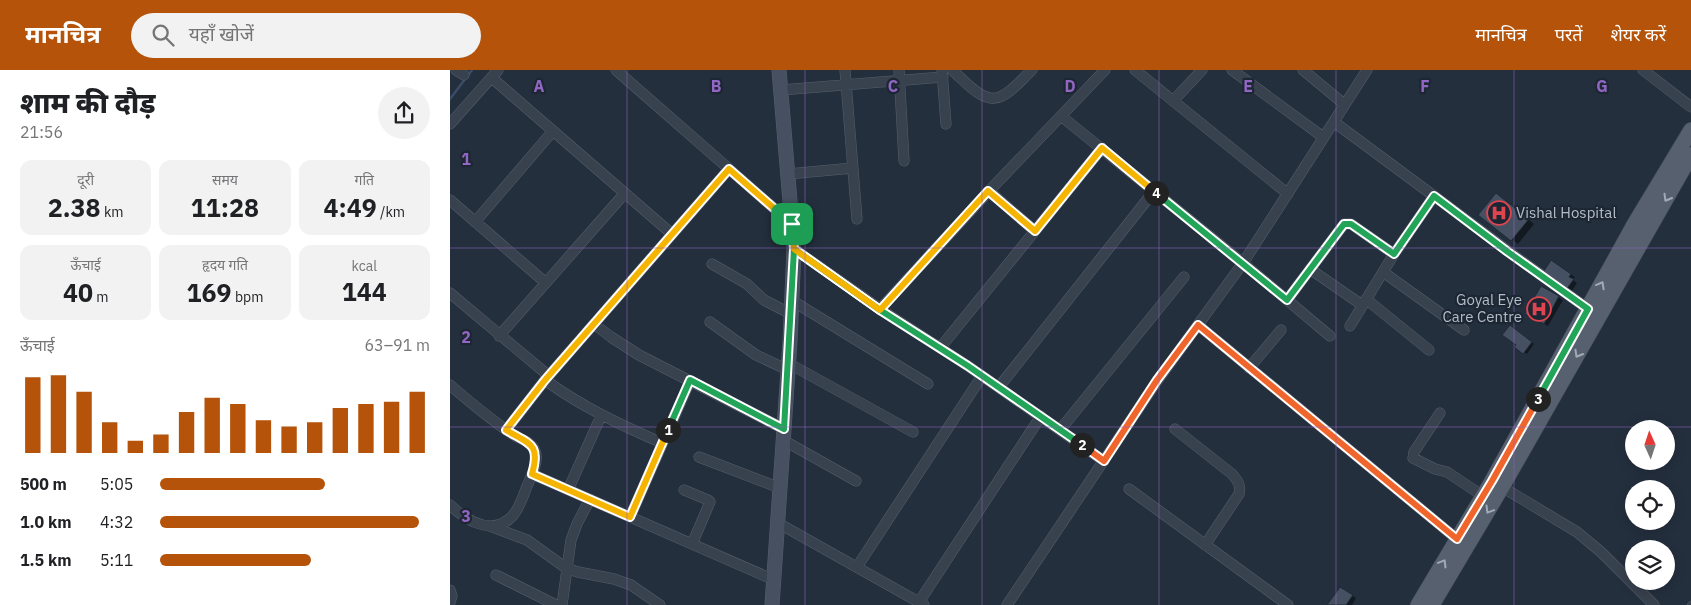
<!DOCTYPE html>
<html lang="hi">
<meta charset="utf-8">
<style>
body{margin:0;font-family:"IBM Plex Sans","Noto Sans Devanagari",sans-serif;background:#f2f2f2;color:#202124;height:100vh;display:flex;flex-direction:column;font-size:19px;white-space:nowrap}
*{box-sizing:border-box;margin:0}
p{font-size:16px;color:#757577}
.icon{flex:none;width:28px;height:28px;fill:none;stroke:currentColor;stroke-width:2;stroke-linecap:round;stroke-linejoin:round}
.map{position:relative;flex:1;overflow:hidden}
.sheet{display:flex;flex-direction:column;background:#fff;width:450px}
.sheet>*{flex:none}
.needle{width:32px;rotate:357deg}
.controls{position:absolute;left:1175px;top:350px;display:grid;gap:10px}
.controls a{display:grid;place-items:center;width:50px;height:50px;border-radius:50%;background:#fff;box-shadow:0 2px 12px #0003;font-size:25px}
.pin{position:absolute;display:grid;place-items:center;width:42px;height:42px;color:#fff;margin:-21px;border-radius:10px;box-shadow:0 2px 8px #0006}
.km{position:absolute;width:25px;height:25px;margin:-12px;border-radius:50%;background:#222;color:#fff;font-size:14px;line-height:25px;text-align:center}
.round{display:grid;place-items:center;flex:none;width:52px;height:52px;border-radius:26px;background:#f2f2f2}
.headline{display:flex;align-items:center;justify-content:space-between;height:85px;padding:0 20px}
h1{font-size:28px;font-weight:800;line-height:38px}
.metrics{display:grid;grid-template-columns:repeat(3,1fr);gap:8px;height:85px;padding:5px 20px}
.metrics div{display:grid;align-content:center;border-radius:12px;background:#f2f2f2;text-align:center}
.metrics b{font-size:25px;font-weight:800}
.metrics small{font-size:14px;font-weight:400}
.metrics p{font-size:14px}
.chart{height:140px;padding:10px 20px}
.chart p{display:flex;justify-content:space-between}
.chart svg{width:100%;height:90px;margin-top:5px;stroke:#b45309;stroke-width:6}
ul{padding:0 20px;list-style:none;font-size:16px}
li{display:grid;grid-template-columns:80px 60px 1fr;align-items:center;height:38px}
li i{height:12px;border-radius:6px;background:#b45309}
header{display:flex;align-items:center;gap:30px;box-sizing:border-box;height:70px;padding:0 25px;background:#b45309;color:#fff}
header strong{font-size:24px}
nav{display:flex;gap:28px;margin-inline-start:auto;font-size:18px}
.search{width:350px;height:45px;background:#f2f2f2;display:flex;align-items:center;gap:12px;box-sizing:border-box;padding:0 18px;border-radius:28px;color:#757577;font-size:19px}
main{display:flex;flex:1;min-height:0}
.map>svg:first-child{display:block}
.shadow{fill:#0007}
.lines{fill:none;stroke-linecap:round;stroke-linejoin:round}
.stream{stroke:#394c67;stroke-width:2.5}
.building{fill:#455162;stroke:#1f2835}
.lane-casing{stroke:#565f6c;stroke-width:6}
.street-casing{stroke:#565f6c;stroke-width:11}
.secondary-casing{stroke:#565f6c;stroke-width:15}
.primary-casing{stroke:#414a57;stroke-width:16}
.lane{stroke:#38414e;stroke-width:5}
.street{stroke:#38414e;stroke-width:10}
.secondary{stroke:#465061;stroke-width:14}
.primary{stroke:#56606e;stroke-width:15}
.oneway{stroke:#a1aab7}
.split-1-casing{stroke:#fff;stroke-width:10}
.split-2-casing{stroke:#fff;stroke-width:10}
.split-3-casing{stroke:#fff;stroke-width:10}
.split-4-casing{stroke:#fff;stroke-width:10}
.split-5-casing{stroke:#fff;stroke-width:10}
.split-1{stroke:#f5b400;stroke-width:6}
.split-2{stroke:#22a559;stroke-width:6}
.split-3{stroke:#f0652b;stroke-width:6}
.split-4{stroke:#22a559;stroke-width:6}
.split-5{stroke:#f5b400;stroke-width:6}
.grid{fill:none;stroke:#9266c3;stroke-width:1;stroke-opacity:0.55}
.labels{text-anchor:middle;stroke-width:4.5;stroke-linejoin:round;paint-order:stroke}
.poi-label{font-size:15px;fill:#b4bcc9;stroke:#1d2633;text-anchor:start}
.grid-label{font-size:16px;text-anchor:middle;font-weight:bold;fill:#9266c3;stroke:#1d2633;stroke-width:4.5;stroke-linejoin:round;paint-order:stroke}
</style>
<header>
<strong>मानचित्र</strong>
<div class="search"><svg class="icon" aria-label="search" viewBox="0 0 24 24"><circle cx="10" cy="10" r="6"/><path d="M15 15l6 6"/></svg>यहाँ खोजें</div>
<nav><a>मानचित्र</a><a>परतें</a><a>शेयर करें</a></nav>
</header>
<main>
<section class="sheet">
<div class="headline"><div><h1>शाम की दौड़</h1><p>21:56</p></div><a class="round"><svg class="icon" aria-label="share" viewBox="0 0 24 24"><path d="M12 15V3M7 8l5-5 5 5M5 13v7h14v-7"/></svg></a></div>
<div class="metrics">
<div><p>दूरी</p><b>2.38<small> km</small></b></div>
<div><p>समय</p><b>11:28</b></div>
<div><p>गति</p><b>4:49<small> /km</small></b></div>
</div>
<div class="metrics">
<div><p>ऊँचाई</p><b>40<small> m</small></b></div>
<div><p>हृदय गति</p><b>169<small> bpm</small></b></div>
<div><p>kcal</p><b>144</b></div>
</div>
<div class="chart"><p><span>ऊँचाई</span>63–91 m</p>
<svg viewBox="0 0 160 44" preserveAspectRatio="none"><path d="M5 44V7M15 44V6M25 44V14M35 44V29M45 44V38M55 44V35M65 44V24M75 44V17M85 44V20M95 44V28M105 44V31M115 44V29M125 44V22M135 44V20M145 44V19M155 44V14"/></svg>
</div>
<ul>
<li><b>500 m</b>5:05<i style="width:61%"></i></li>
<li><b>1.0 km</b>4:32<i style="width:96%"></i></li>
<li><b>1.5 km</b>5:11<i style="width:56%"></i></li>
</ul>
</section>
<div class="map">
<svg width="1241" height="535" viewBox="0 0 1241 535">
<rect width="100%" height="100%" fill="#242f3e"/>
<path class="shadow" d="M 1052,128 L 1084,154 L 1068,174 L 1030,145 Z
M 1105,194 L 1125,207 L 1123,210 L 1127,213 L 1121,222 L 1117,219 Z
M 1091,218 L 1113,230 L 1098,256 L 1077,244 Z
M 1062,258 L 1084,274 L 1077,284 L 1066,277 L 1067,275 Z
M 895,521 L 906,528 L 902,535 L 879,535 Z"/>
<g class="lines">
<path class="stream" d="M 0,29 L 22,0"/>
</g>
<path class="building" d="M 1046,123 L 1079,149 L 1061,171 L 1028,145 Z
M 1101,190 L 1121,204 L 1119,207 L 1124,209 L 1116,220 L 1092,204 Z
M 1091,216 L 1109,226 L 1094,254 L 1075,244 Z
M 1060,255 L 1082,272 L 1073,284 L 1064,277 L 1066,275 L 1052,265 Z
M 890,517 L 903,525 L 896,535 L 877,535 Z"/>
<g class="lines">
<g class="lane-casing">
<path id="lane" d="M 1240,535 L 1241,534"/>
</g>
<g class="street-casing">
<path id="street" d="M 6,0 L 14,5
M 166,0 L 342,154
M 395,0 L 407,149
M 449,0 L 454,91
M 502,0 C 514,10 534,36 552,26 C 563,21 573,8 582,0
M 685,0 L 838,124
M 782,0 L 873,67
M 853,0 L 894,34
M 1193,0 L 1241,37
M 492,1 L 496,54
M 42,8 L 222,164
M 331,20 L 493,7
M 723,31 L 752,0
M 611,46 L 793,193 L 880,266
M 884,52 L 984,126
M 0,54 L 48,0
M 338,104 L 403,98
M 539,121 L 585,161
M 0,130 L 96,213
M 25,152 L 103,61
M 344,179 L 430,239 L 518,296 L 654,391
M 262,194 L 297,214 L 314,230 L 341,244
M 860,199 L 912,235
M 933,202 L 1014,260
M 0,223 L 99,306
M 916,229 L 979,280
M 341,230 L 478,314
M 837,230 L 894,154 L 901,154 L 944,184
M 430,239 L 539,121 L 655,0
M 260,252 L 306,285 L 338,300
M 144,254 L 161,267 L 189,285 L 334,359
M 748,255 L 1007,469
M 900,256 L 944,184 L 984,126 L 1058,181 L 1138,239
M 49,266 L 175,123
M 490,278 L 652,78
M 338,293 L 463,362
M 799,298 L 831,260
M 95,310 C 132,337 171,355 212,373
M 0,315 C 21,333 43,352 67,367 C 74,370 82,373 85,381 C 89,391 82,404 78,414 C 73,425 69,442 58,450 C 38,465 14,448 0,435
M 549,317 L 704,121
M 990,343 L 964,382 L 963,388 L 985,399 L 997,402 L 1033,426
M 725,359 L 782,404 C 788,411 791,415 789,424 L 755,475
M 56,360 L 95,310 L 279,99
M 610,360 L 734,207
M 333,370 L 406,411
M 249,387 L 330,418
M 82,404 L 324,510
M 1047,414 L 1127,462 L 1151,482 L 1204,535
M 679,419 L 838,535
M 118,420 L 151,346
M 234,420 L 258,430 L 260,432 L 242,474
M 180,447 L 240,311
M 328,453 L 474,535
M 40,456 L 77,470 L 116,498 L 128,502 L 164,509 L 181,515 L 210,535
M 407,497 L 532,306
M 46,505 L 106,535
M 0,520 L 2,526 L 0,532
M 469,532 L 591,346
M 112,535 L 121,470 L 127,454 L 140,429
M 557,535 L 707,311 L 793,193 L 917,0"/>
</g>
<g class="secondary-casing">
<path id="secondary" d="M 322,535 L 340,271 L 344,179 L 329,0"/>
</g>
<g class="primary-casing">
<path id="primary" d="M 968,535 L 1042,411 L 1185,153 L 1241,60
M 982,535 L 1052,417 L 1241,85"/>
</g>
<use href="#lane" class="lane"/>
<use href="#street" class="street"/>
<use href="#secondary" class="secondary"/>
<use href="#primary" class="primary"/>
</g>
<defs><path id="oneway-chevron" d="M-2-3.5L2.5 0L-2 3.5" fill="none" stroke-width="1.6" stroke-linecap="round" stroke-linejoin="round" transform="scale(1.25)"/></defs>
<g class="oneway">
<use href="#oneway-chevron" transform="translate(1217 128) rotate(120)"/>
<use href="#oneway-chevron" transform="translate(1151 215) rotate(-61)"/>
<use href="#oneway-chevron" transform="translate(1128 284) rotate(120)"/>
<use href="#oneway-chevron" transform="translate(1039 440) rotate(121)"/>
<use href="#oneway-chevron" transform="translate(993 493) rotate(-59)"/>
</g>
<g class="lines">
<g class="split-1-casing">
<path id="split-1" d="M 218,360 L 180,447 L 82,404 C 91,373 79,374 56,360 L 95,310 L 279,99 L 342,154"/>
</g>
<g class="split-2-casing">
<path id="split-2" d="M 218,360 L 240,310 L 334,359 L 344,179 L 430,240 L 518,296 L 632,375"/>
</g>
<g class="split-3-casing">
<path id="split-3" d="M 632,375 L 654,391 L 707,310 L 748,255 L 1007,469 L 1042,411 L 1088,329"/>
</g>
<g class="split-4-casing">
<path id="split-4" d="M 706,123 L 837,230 L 894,154 L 901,154 L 944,184 L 984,126 L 1058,182 L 1138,239 L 1088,329"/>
</g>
<g class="split-5-casing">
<path id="split-5" d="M 342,154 L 344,179 L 430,240 L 538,121 L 585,161 L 652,78 L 706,123"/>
</g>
<use href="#split-1" class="split-1"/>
<use href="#split-2" class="split-2"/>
<use href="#split-3" class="split-3"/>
<use href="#split-4" class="split-4"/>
<use href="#split-5" class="split-5"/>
</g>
<path class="grid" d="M 177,0 L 177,535M 355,0 L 355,535M 532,0 L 532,535M 709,0 L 709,535M 886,0 L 886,535M 1064,0 L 1064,535M 0,178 L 1241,178M 0,357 L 1241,357"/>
<defs>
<g id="hospital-ring" transform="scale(1.25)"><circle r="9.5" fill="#1d2633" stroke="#e0444e" stroke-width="1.5"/><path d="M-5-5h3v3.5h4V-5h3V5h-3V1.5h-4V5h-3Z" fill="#e0444e"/></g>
</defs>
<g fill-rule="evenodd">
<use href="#hospital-ring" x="1049" y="143"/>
<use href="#hospital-ring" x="1089" y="239"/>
</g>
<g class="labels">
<g class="poi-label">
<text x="1066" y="148">Vishal Hospital</text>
<text x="1072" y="235" text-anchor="end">Goyal Eye<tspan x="1072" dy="17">Care Centre</tspan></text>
</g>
</g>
<g class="grid-label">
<text x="89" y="22">A</text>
<text x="266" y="22">B</text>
<text x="443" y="22">C</text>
<text x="620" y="22">D</text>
<text x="798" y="22">E</text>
<text x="975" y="22">F</text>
<text x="1152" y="22">G</text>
<text x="16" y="95">1</text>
<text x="16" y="273">2</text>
<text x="16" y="452">3</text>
</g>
</svg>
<div class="controls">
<a><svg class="needle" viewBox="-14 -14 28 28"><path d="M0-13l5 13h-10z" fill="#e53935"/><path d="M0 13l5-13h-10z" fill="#757577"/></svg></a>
<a><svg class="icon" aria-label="locate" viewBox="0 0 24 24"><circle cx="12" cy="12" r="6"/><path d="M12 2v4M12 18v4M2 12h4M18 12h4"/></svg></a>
<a><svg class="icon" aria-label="layers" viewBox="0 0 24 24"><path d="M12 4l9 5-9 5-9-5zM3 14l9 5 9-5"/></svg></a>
</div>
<div class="pin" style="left:342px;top:154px;background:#1e9e55"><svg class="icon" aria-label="arrive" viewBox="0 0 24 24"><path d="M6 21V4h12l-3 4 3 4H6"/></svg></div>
<b class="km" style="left:218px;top:360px">1</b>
<b class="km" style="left:632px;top:375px">2</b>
<b class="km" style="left:1088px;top:329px">3</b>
<b class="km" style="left:706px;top:123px">4</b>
</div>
</main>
